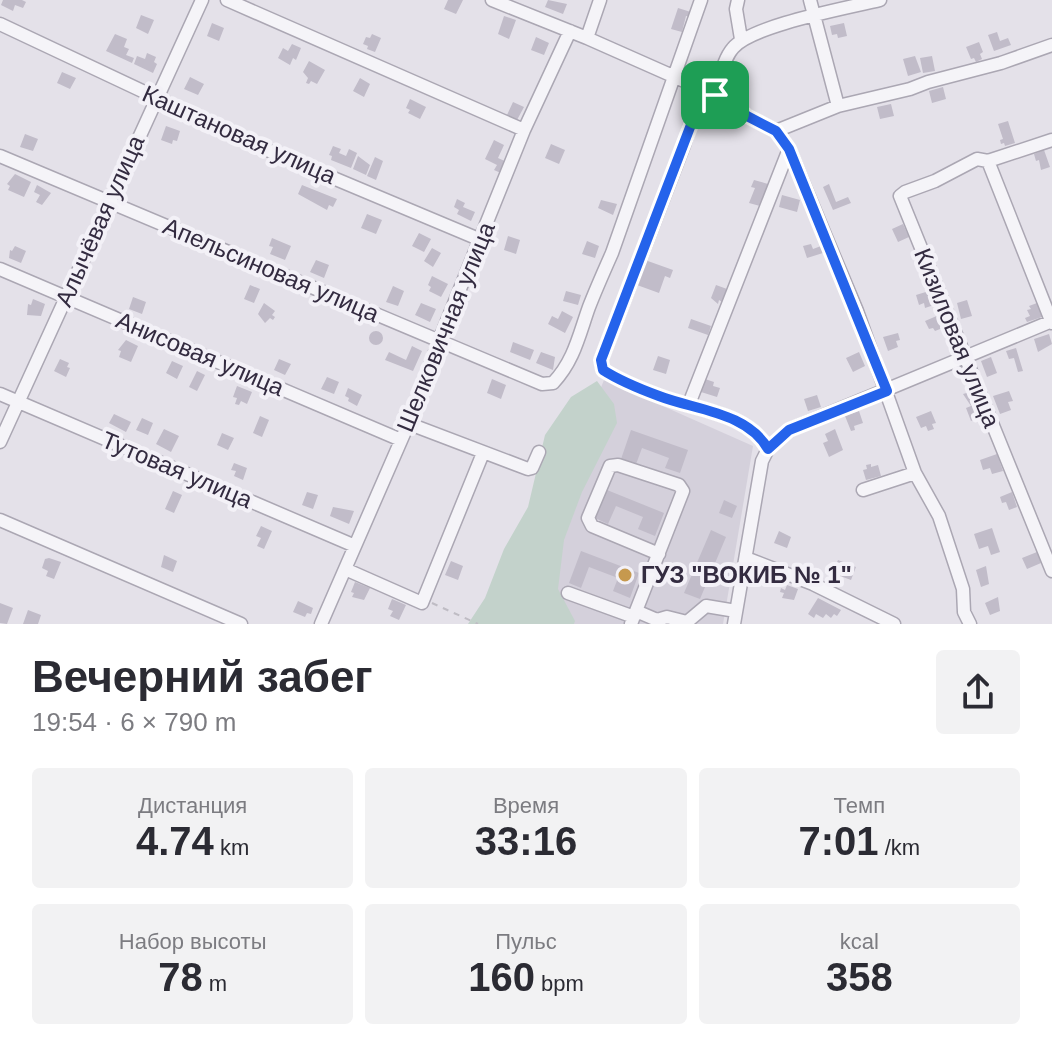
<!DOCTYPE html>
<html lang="ru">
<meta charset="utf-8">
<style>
body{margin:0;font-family:Helvetica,sans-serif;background:#f2f2f3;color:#2b2b33;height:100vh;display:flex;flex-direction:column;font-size:30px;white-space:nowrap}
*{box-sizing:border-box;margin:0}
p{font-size:26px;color:#7c7c81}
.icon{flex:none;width:44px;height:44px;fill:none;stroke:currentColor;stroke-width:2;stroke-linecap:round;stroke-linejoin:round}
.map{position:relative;height:624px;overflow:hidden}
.details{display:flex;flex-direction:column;background:#fff;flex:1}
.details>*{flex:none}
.pin{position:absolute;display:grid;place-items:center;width:68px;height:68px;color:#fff;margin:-34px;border-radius:16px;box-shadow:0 4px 12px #0006}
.round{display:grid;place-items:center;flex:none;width:84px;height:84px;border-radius:8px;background:#f2f2f3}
.overview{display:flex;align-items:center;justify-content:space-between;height:136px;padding:0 32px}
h1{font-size:44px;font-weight:700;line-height:60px}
.figures{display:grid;grid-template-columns:repeat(3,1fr);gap:12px;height:136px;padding:8px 32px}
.figures div{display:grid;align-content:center;border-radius:8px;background:#f2f2f3;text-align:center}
.figures b{font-size:40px;font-weight:700}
.figures small{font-size:22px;font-weight:400}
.figures p{font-size:22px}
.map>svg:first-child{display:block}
.built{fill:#d4d0db}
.green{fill:#c3d2cb}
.building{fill:#c1bcc9}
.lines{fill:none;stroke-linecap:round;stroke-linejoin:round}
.minor-casing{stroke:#aba7b3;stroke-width:15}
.path{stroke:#bfbcc4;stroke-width:2;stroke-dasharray:6 6;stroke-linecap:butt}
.minor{stroke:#f5f4f8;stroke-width:12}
.route-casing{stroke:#fff;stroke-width:16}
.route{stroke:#2563eb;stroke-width:10}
.poi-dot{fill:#c6994e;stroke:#f3f1f7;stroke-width:3}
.labels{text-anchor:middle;stroke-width:8;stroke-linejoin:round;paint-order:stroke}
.street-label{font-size:24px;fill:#332b40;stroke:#f3f1f7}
.poi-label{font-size:24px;font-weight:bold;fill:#332b40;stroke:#f3f1f7;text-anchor:start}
</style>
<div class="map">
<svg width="1052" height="624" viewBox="0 0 1052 624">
<rect width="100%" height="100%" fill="#e4e1e9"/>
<path class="built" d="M 604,380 L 753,446 L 723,624 L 505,624 Z"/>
<path class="green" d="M 597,381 L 614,404 L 617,423 L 582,492 L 564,540 L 558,589 L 575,621 L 574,624 L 468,624 L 485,598 L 504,549 L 528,507 L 545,435 L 571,397 Z"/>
<path class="building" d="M 3,0 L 22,0 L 26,2 L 23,8 L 15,5 L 13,11 L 1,5 Z
M 448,0 L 463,0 L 456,14 L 444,9 Z
M 548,0 L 567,4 L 563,14 L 545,7 Z
M 678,8 L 694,13 L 693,17 L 686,16 L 682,32 L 671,29 Z
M 141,15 L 154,20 L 148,34 L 136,28 Z
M 504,16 L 516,20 L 509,39 L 498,34 Z
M 212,23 L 224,28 L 219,41 L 207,36 Z
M 844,23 L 847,36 L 838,38 L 837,34 L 832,35 L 830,26 Z
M 997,32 L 1000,41 L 1008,38 L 1011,45 L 994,51 L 988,35 Z
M 115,34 L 127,39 L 124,47 L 129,49 L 126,55 L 134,58 L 132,63 L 106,51 Z
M 372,34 L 381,38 L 375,52 L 367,49 L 368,46 L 363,44 L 366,37 L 370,38 Z
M 536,37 L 549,43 L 544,55 L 531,50 Z
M 979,42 L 983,52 L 980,54 L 982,59 L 976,62 L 974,58 L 971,59 L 966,47 Z
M 292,44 L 301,48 L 296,60 L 293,58 L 290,65 L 278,58 L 283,48 L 288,51 Z
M 147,53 L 156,57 L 154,62 L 157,64 L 153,73 L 134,64 L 137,56 L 145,59 Z
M 915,56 L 921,72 L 908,76 L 903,59 Z
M 932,56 L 935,71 L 923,73 L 920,58 Z
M 309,61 L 325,70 L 317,84 L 311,81 L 309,84 L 306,83 L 308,78 L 303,72 Z
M 62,72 L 76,78 L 70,89 L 57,83 Z
M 190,77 L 204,84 L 198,95 L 184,89 Z
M 360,78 L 370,84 L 364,97 L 353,91 Z
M 943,87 L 946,99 L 932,103 L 929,91 Z
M 410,99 L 426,107 L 420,119 L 408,113 L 410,110 L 406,108 Z
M 513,102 L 524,107 L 517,120 L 507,115 Z
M 891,104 L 894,116 L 880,119 L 877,107 Z
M 1008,121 L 1015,143 L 1005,146 L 1004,143 L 1001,144 L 1000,140 L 1003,139 L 998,124 Z
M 166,126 L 180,131 L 177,141 L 173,140 L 172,144 L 161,140 Z
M 25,134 L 38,139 L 33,151 L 20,147 Z
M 494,140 L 504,145 L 498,158 L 509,163 L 503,174 L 494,170 L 497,165 L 485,159 Z
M 551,144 L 565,150 L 559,164 L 545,158 Z
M 333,146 L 341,149 L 339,153 L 346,156 L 349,149 L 357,153 L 351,168 L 331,160 L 332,156 L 329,155 Z
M 1044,150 L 1050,167 L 1041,170 L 1039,160 L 1036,161 L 1034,154 Z
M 358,156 L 370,165 L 366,175 L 353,169 Z
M 375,157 L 383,161 L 376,180 L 367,176 Z
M 15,174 L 31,182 L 24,197 L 8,190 L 10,186 L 7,184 Z
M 754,180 L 768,184 L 760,206 L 749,203 L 755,188 L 751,187 Z
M 829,184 L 836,202 L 848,197 L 851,203 L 833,210 L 823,187 Z
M 37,185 L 51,193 L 42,205 L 36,202 L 40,195 L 34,192 Z
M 302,185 L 337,199 L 333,207 L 329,205 L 327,210 L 298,194 Z
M 782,195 L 800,200 L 797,212 L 779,207 Z
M 457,199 L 465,203 L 463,207 L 475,212 L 471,221 L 457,214 L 459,210 L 454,207 Z
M 601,200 L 617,204 L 613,215 L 598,208 Z
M 367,214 L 382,220 L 376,234 L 361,228 Z
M 903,224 L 909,237 L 898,242 L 892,229 Z
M 419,233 L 431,239 L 424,252 L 412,246 Z
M 508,236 L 520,240 L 516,254 L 504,250 Z
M 272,238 L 291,246 L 285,260 L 270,254 L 273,247 L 269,246 Z
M 587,241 L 599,246 L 595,258 L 582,254 Z
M 811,244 L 813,249 L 821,246 L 823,253 L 807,258 L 803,246 Z
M 15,246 L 26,251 L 21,263 L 9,258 L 10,250 L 12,251 Z
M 432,248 L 441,253 L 433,267 L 424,261 Z
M 316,260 L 329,265 L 324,278 L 310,272 Z
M 645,260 L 673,270 L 670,278 L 665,276 L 659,293 L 637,285 Z
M 432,276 L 448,284 L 441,297 L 429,291 L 431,287 L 428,285 Z
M 250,285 L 260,289 L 254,303 L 244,299 Z
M 716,285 L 727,289 L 722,302 L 719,300 L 718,304 L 711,298 Z
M 393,286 L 404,291 L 398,306 L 386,302 Z
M 566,291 L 581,295 L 578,305 L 563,301 Z
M 929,291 L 934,305 L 925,308 L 924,303 L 919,305 L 916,295 Z
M 133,297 L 146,302 L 142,314 L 129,309 Z
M 33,299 L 45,304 L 41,316 L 27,315 L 28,304 L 31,305 Z
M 967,300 L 972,316 L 961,319 L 957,303 Z
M 264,303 L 275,311 L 272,315 L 275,317 L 273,320 L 270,318 L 265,323 L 258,314 Z
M 421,303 L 436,309 L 430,322 L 415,315 Z
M 1037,303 L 1042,317 L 1027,322 L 1025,318 L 1030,316 L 1027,310 L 1031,309 L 1029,306 Z
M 562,311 L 573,317 L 565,333 L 548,324 L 552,316 L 558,319 Z
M 939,315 L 945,327 L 935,331 L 933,328 L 929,329 L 925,321 Z
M 691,319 L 711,326 L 708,335 L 688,328 Z
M369 338a7 7 0 1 1 14 0a7 7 0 1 1-14 0Z
M 898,333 L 900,340 L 896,341 L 898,347 L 888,351 L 883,337 Z
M 1049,334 L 1052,344 L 1038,352 L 1034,339 Z
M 126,340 L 138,346 L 131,362 L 119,357 L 121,351 L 118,350 Z
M 513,342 L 534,350 L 530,360 L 510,352 Z
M 412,346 L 422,351 L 413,371 L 385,360 L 389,352 L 406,360 Z
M 1016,348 L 1023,371 L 1018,372 L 1014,358 L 1009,359 L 1006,351 Z
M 541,352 L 555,357 L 553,370 L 536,363 Z
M 859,352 L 865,366 L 853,372 L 846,358 Z
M 658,356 L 670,360 L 666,374 L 653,370 Z
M 991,357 L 997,373 L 987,377 L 981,361 Z
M 60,359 L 69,363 L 67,367 L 70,368 L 66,377 L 54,371 Z
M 279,359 L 291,364 L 285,375 L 274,370 Z
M 172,361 L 183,366 L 177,379 L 166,373 Z
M 197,371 L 205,375 L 197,391 L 189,387 Z
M 327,377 L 339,382 L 334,394 L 321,389 Z
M 492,379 L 506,385 L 501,399 L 487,393 Z
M 705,379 L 714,382 L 713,386 L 720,388 L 717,397 L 701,392 Z
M 237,386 L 252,392 L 247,404 L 241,401 L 239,405 L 235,404 L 237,398 L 233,397 Z
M 348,388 L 362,395 L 357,406 L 348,401 L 349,398 L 345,396 Z
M 1009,391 L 1013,401 L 1008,402 L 1011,410 L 1000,414 L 993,396 Z
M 970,392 L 982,416 L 971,421 L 966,408 L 971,406 L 963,394 Z
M 817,395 L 821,407 L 808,411 L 804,399 Z
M 859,411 L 863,423 L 854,426 L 855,430 L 851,431 L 845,416 Z
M 931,411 L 936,423 L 932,424 L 934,429 L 928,431 L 926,426 L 921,428 L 916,417 Z
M 114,414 L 131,422 L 126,432 L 109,423 Z
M 260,416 L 269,420 L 262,437 L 253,433 Z
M 142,418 L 153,423 L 148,435 L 136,430 Z
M 164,429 L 179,436 L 171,452 L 156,444 Z
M 835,429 L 843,450 L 829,457 L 823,443 L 828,441 L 825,434 Z
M 631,430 L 688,450 L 680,473 L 665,468 L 669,458 L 642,448 L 635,467 L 620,462 Z
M 222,433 L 234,438 L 228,450 L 217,445 Z
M 997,454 L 1003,471 L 992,474 L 990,468 L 983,470 L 980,460 Z
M 234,463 L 247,468 L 243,480 L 234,476 L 236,471 L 231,470 Z
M 871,464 L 871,467 L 878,465 L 881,476 L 866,480 L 863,470 L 867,469 L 866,465 Z
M 607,490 L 664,513 L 655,536 L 638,529 L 643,517 L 616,506 L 608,524 L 595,518 Z
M 173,491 L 182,495 L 174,513 L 165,509 Z
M 307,492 L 318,495 L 313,509 L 302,505 Z
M 1012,492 L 1017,507 L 1009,510 L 1006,502 L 1002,503 L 1000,497 Z
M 724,500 L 737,506 L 732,518 L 719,513 Z
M 333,507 L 354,511 L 349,524 L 330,516 Z
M 261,526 L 272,531 L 264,549 L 257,546 L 261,538 L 256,536 Z
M 992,528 L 1000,552 L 991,555 L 988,546 L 979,549 L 974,534 Z
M 711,530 L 726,537 L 700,599 L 684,593 Z
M 779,531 L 791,537 L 787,548 L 774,543 Z
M 581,551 L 639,573 L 630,598 L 613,591 L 618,578 L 589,567 L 581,588 L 569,583 Z
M 1037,552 L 1041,563 L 1027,569 L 1022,558 Z
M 164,555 L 177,561 L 173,572 L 161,567 Z
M 49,558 L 61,562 L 54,579 L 46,576 L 48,571 L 42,568 L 45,559 Z
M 838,560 L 856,567 L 851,580 L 832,573 Z
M 451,561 L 463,566 L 458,580 L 445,575 Z
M 986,566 L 989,584 L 981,587 L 976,570 Z
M 355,582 L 370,588 L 364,600 L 352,597 L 354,593 L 351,592 Z
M 787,585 L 798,589 L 794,600 L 782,598 L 784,593 L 780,592 L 781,588 L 785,590 Z
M 998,597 L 1000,611 L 990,615 L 985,603 Z
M 818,598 L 841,610 L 837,616 L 834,614 L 831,618 L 826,614 L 823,618 L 816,614 L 814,618 L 808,614 Z
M 392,599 L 406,605 L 399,620 L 390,616 L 393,611 L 388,609 Z
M 298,601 L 313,608 L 311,614 L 307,613 L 305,617 L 293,612 Z
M 0,603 L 13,608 L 7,624 L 0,623 Z
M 28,610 L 41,615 L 38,624 L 23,624 Z"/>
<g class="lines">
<g class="minor-casing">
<path id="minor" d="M 227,0 L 524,130
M 492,0 L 587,38 L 727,100 L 747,116 L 776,131 L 789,149 L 857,311 L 915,473 L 939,516 L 963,589 L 964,612 L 970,624
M 738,0 L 736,9 L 741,39
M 810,0 L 838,106
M 0,24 L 276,154 L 481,240
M 587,38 L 600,0
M 702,88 L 684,145 L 601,360 L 603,370 C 620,381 640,389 659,396 C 695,410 747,412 768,449 L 762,461 L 734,624
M 715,95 C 720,80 723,59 733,48 C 752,25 848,8 880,0
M 776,131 L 838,106 L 910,89 L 928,82 L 1001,63 L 1052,45
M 1052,140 L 988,161 L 977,159 L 935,181 L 905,192 L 900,196 L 1052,571
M 0,156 L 542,384 L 553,383 C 574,361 579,335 589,307 C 596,289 604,271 612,253 L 701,0
M 988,161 L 1052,323
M 0,269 L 401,440
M 0,394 L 355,546
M 689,404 L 789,149
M 407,423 L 528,469 L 532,468 L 539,452
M 0,442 L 202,0
M 768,449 L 789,430 L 1052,321
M 863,490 L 915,473
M 0,520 L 241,624
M 746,558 L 813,584 L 894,624
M 345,569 L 422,603 L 483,453
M 568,593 L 634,617
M 636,611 L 657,620 L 667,617 L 687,622 L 706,606 L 736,611
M 321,624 L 413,413 L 439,341 L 524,130 L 570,31
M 631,624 L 636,611 L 683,491 L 679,485 L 618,465 L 610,466 L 588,518 L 592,526 L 659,554"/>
</g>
<path class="path" d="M 432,603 L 478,624"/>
<use href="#minor" class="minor"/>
</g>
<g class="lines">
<g class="route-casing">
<path id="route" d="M 702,88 L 727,100 L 747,116 L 776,131 L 789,149 L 887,391 L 789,430 L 768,449 C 747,412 695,410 659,396 C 640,389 620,381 603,370 L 601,360 L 697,109 Z"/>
</g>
<use href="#route" class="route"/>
</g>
<circle class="poi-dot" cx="625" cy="575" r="8"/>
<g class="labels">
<g class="street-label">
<text transform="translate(239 135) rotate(24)" y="8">Каштановая улица</text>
<text transform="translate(100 221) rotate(-66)" y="8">Алычёвая улица</text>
<text transform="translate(271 270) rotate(23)" y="8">Апельсиновая улица</text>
<text transform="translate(446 327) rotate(-68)" y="8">Шелковичная улица</text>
<text transform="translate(957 338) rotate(68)" y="8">Кизиловая улица</text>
<text transform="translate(200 354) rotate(23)" y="8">Анисовая улица</text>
<text transform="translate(177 470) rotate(23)" y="8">Тутовая улица</text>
</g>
<g class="poi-label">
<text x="641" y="583">ГУЗ "ВОКИБ № 1"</text>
</g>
</g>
</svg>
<div class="pin" style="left:715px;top:95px;background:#1e9e55"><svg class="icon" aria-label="arrive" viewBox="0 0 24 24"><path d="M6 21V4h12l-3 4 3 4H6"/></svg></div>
</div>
<section class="details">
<div class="overview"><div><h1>Вечерний забег</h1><p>19:54 · 6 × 790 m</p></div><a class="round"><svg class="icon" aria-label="share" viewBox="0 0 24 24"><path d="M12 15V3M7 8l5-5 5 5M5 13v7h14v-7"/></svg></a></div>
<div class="figures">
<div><p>Дистанция</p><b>4.74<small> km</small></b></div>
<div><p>Время</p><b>33:16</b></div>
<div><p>Темп</p><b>7:01<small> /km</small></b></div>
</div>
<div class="figures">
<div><p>Набор высоты</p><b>78<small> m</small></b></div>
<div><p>Пульс</p><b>160<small> bpm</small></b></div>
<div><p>kcal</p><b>358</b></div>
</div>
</section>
